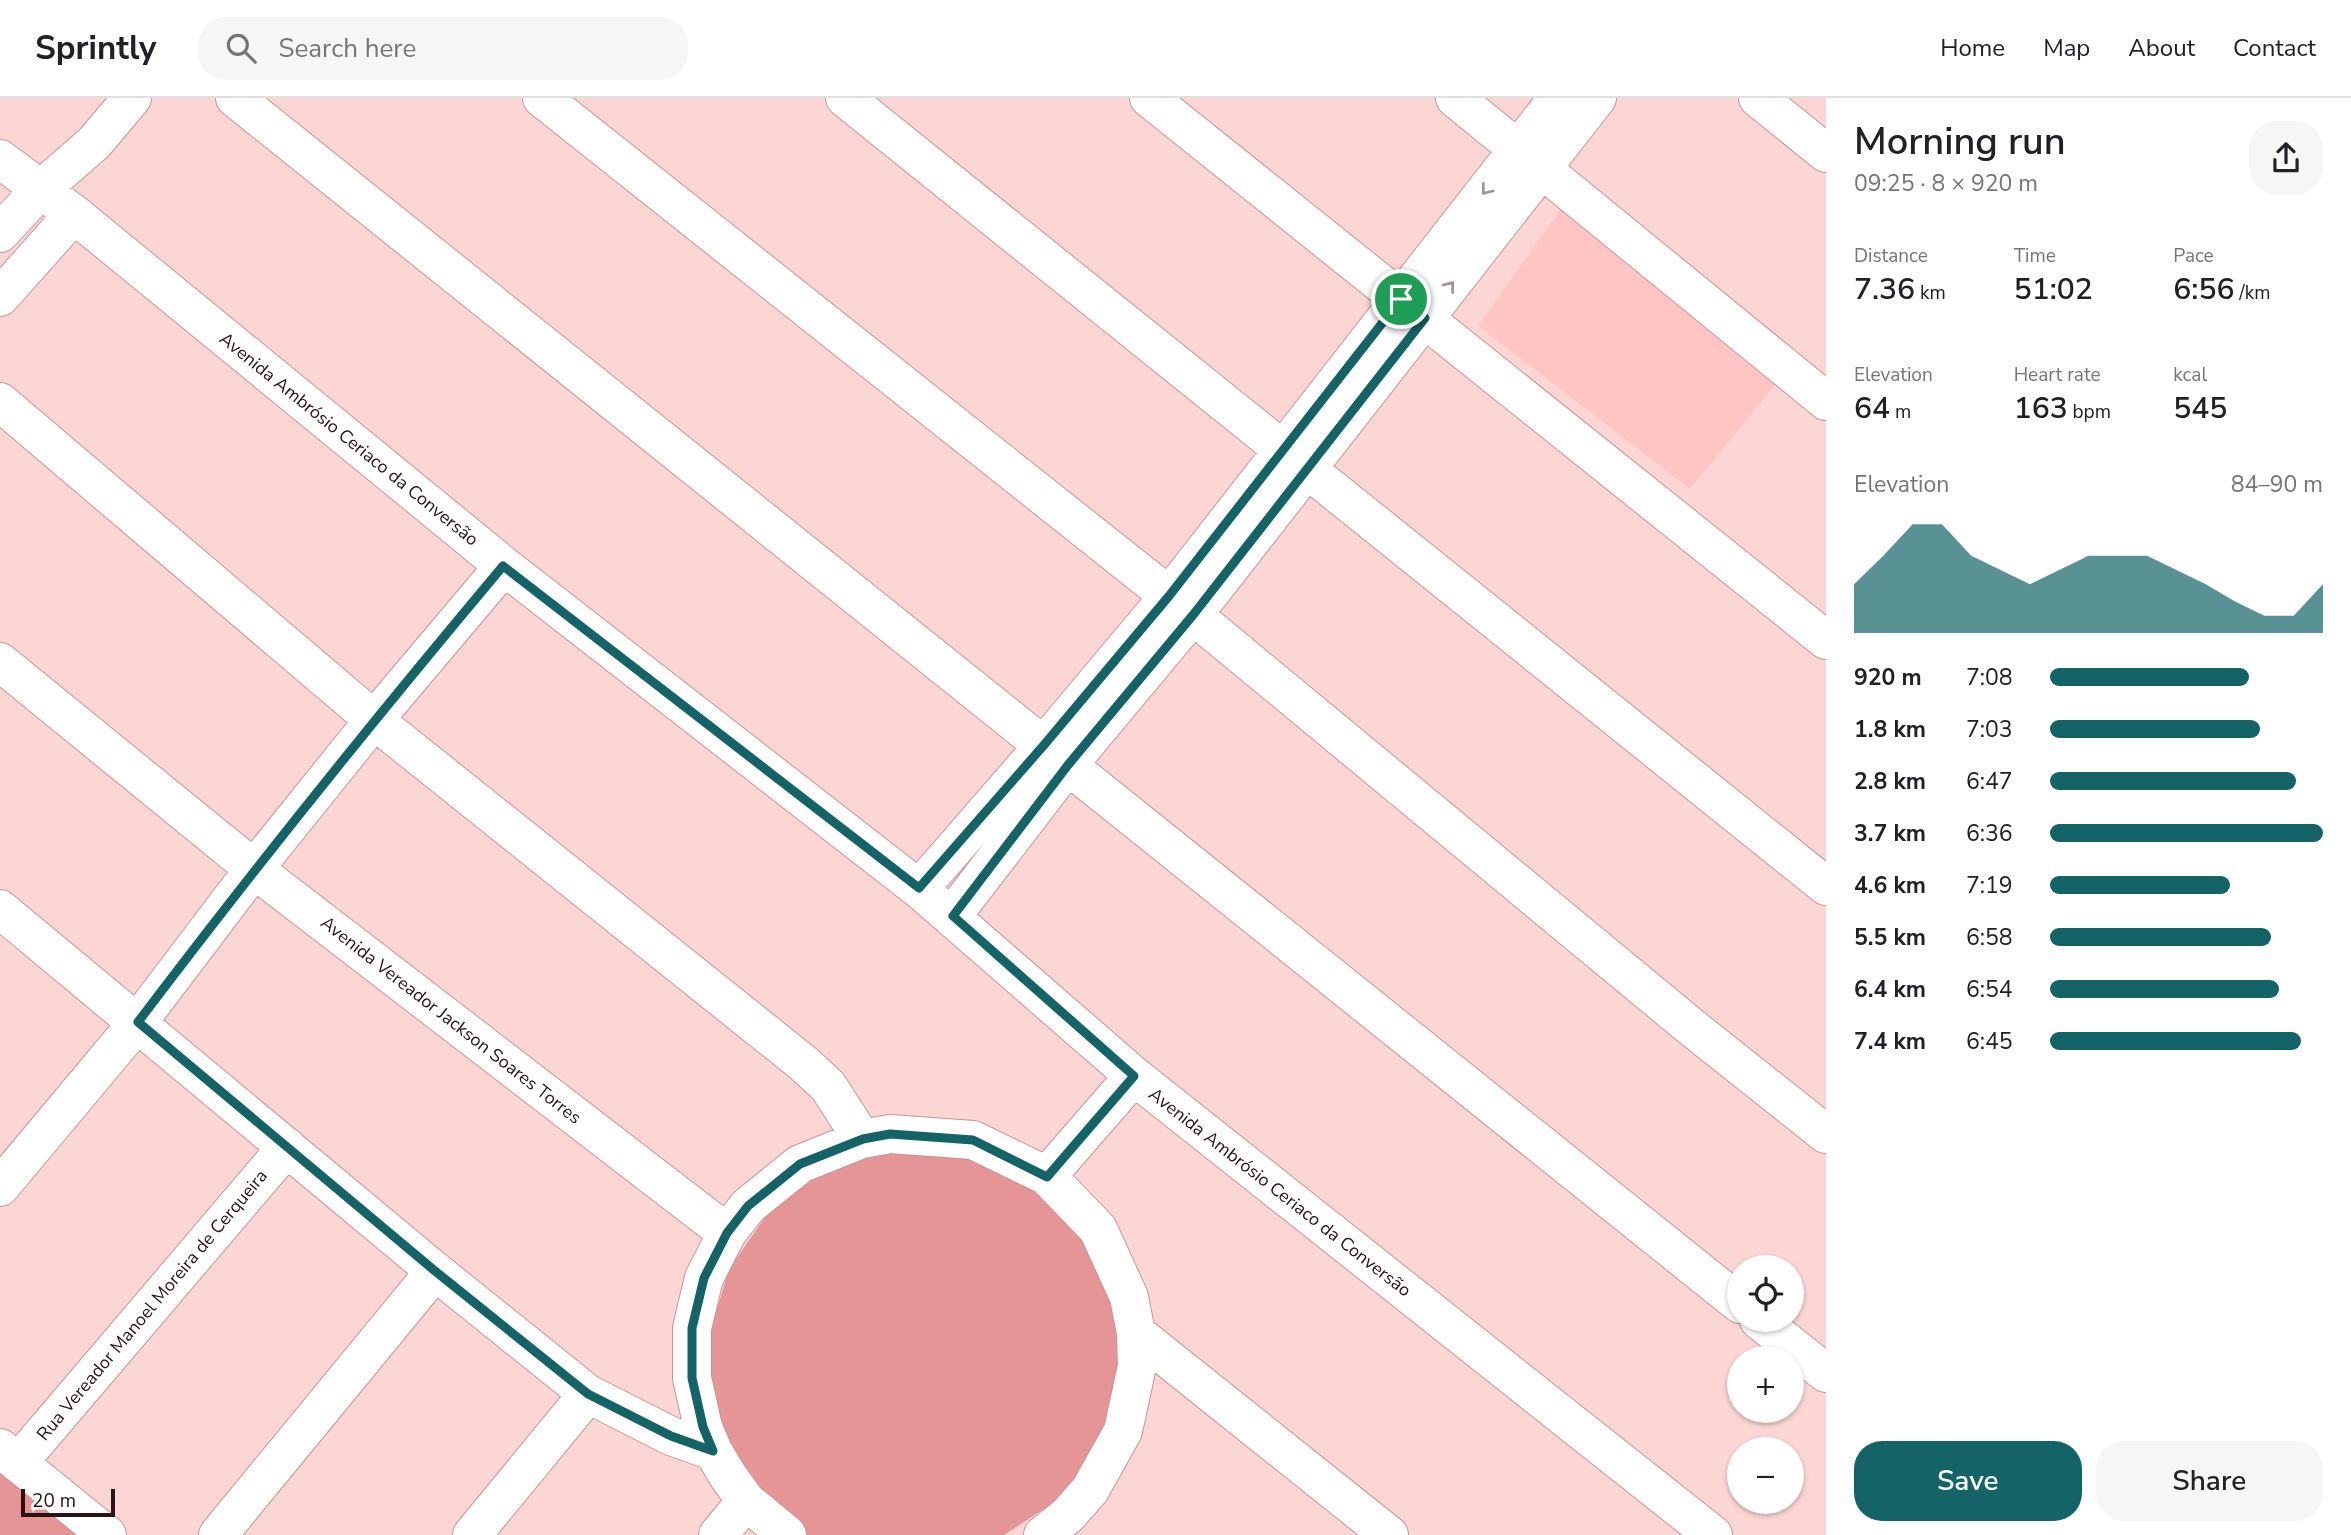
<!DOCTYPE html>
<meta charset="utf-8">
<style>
body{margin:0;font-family:"Nunito Sans",sans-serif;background:#f6f6f6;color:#202124;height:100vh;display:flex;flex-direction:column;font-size:26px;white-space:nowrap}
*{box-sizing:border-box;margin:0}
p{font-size:23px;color:#757577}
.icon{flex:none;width:38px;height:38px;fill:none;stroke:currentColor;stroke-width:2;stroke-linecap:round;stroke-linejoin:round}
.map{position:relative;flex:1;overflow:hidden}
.panel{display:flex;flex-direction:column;background:#fff;width:525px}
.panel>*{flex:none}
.tools{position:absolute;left:1727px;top:1157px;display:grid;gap:14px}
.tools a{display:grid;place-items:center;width:77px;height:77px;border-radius:50%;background:#fff;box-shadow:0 2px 5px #0004;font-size:35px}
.scale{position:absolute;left:21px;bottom:18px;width:94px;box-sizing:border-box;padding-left:7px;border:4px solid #291314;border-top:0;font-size:19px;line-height:24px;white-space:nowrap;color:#291314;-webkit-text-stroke:5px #fff;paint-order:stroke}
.pin{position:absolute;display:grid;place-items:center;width:60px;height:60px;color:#fff;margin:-30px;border:4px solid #fff;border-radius:50%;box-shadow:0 2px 7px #0007}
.round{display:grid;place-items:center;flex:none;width:74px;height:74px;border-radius:28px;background:#f6f6f6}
.summary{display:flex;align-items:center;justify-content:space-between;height:119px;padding:0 28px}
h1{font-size:38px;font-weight:600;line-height:52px}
.figures{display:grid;grid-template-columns:repeat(3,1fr);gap:10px;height:119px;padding:7px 28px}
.figures div{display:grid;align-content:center}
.figures b{font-size:30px;font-weight:600}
.figures small{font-size:19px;font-weight:400}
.figures p{font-size:19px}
.chart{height:196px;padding:14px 28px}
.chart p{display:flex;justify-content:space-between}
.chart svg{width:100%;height:126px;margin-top:7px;fill:#146467;opacity:.7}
.action{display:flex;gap:14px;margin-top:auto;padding:14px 28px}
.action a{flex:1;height:80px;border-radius:28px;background:#146467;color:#fff;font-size:28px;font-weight:600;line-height:80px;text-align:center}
.action a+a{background:#f6f6f6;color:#202124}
ul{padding:0 28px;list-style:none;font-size:23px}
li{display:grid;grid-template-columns:112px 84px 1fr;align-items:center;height:52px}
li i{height:18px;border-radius:9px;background:#146467}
header{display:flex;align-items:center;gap:42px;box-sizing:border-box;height:98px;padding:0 35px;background:#fff;border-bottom:2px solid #e0e0e0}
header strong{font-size:33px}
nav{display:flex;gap:38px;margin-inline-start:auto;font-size:24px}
.search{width:490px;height:63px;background:#f6f6f6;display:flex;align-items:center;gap:18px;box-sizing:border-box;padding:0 24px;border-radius:28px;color:#757577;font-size:26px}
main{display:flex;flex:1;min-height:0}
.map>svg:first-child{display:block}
.built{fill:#ffc5c5}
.green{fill:#e59596}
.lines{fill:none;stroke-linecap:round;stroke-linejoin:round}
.minor-casing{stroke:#cd9292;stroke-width:40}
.minor{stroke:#fff;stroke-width:38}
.oneway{stroke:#9f9595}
.route-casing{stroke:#fff;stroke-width:14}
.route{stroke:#146467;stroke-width:9}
.labels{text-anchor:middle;stroke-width:6;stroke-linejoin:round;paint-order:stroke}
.street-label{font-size:18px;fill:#291314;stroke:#fff}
</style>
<header>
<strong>Sprintly</strong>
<div class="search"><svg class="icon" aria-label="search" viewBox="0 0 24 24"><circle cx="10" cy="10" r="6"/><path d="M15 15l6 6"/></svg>Search here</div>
<nav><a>Home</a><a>Map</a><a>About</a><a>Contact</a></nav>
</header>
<main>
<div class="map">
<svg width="1826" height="1437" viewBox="0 0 1826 1437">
<rect width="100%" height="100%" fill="#fcd6d5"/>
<path class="built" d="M 1569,100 L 1785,275 L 1690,391 L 1478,228 Z"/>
<path class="green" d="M 893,1053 L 956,1054 L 1016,1070 L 1092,1148 L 1113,1199 L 1121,1254 L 1114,1310 L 1090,1362 L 1053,1405 L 1004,1437 L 802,1437 L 736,1372 L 712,1307 L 709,1238 L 729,1171 L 768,1115 L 832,1067 Z
M 0,1369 L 84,1437 L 0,1437 Z"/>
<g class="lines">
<g class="minor-casing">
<path id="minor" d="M 235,0 L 1740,1206
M 542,0 L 1193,517 L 1690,928 L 1826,1036
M 845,0 L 1283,352
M 1149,0 L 1826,542
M 1455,0 L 1826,303
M 1758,0 L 1826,55
M 0,61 L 74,116 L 504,468 L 919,791 L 1134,978 L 1713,1437
M 0,135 L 40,92 L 94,45 L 132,0
M 0,199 L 74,116
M 0,304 L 374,622 L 803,965 L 828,988 L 862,1041
M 1307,371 L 1826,788
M 0,564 L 254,771 L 727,1135
M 919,791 L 1044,647 L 1169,498 L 1558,0
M 0,811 L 435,1173 L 588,1296 L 671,1338 L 713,1353
M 952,818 L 1068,667 L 1193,517 L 1597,0
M 1047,1078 L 1134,978
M 0,1089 L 138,924 L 254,771 L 374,622 L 504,468
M 1759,1222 L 1826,1275
M 1136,1235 L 1389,1437
M 0,1350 L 107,1437
M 18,1365 L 287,1049
M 218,1437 L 435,1173
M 472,1437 L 588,1296
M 718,1437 L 746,1403
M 787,1437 L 746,1403 L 728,1378 L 713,1353 L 703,1329 L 692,1280 L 692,1230 L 704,1180 L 727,1135 L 748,1108 L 800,1066 L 862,1041 L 890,1036 L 973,1042 L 1047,1078 L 1098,1131 L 1129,1199 L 1136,1235 L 1137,1268 L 1123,1333 L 1090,1392 L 1068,1417 L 1043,1437"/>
</g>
<use href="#minor" class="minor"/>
</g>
<defs><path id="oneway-chevron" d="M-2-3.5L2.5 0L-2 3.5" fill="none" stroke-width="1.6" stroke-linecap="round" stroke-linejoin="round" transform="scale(1.75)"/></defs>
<g class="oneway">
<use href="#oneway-chevron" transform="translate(1486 92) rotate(128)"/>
<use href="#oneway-chevron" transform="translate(1450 188) rotate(-52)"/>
</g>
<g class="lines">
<g class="route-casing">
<path id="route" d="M 1401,201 L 1425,220 L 1193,517 L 1068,667 L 953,818 L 1134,978 L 1047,1079 L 973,1042 L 890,1036 L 863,1041 L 800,1066 L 748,1108 L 727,1135 L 704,1180 L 692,1230 L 692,1280 L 703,1329 L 713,1353 L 671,1338 L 588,1296 L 435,1173 L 138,924 C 256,768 377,618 503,468 L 919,790 L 1044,647 L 1169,498 Z"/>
</g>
<use href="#route" class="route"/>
</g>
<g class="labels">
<g class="street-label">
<text transform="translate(349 341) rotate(39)" y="6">Avenida Ambrósio Ceriaco da Conversão</text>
<text transform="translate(451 922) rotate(38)" y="6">Avenida Vereador Jackson Soares Torres</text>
<text transform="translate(1280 1094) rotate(38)" y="6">Avenida Ambrósio Ceriaco da Conversão</text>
<text transform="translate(152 1207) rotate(-50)" y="6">Rua Vereador Manoel Moreira de Cerqueira</text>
</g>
</g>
</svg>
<div class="tools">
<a><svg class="icon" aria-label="locate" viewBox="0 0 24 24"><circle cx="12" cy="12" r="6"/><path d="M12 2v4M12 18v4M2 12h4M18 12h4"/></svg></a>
<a>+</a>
<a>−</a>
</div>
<div class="scale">20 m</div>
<div class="pin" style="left:1401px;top:201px;background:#1e9e55"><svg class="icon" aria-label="arrive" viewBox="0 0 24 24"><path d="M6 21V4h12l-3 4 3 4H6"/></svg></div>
</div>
<section class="panel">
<div class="summary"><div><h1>Morning run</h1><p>09:25 · 8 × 920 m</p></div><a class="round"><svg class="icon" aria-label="share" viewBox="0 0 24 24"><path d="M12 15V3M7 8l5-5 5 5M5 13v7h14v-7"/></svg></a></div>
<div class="figures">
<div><p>Distance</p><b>7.36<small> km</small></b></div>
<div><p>Time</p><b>51:02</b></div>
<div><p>Pace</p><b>6:56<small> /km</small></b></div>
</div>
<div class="figures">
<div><p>Elevation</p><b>64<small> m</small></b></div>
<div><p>Heart rate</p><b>163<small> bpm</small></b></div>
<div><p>kcal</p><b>545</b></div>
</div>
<div class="chart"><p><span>Elevation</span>84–90 m</p>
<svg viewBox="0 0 160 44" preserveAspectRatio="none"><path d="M0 44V27L10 17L20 6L30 6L40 17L50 22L60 27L70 22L80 17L90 17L100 17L110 22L120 27L130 33L140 38L150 38L160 27V44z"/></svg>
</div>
<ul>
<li><b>920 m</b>7:08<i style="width:73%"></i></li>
<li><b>1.8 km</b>7:03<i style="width:77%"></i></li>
<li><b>2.8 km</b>6:47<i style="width:90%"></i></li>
<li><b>3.7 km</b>6:36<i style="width:100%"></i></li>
<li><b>4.6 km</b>7:19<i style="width:66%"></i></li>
<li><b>5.5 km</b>6:58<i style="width:81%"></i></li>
<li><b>6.4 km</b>6:54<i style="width:84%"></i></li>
<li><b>7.4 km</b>6:45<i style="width:92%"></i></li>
</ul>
<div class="action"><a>Save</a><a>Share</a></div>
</section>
</main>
